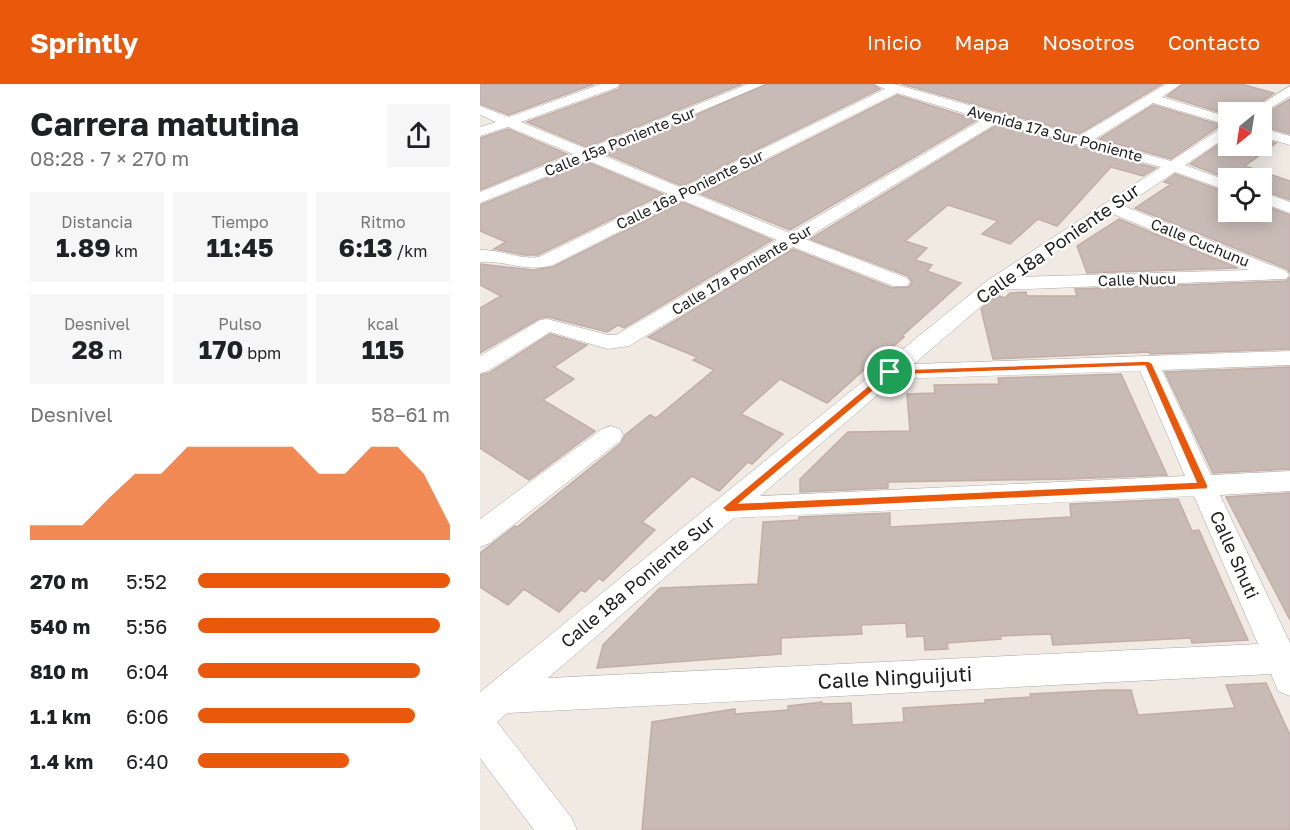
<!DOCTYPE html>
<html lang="es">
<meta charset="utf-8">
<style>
body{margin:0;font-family:"Golos Text",sans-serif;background:#f6f6f6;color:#202124;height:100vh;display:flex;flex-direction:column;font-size:22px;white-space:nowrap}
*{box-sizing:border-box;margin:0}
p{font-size:20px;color:#757577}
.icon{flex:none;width:33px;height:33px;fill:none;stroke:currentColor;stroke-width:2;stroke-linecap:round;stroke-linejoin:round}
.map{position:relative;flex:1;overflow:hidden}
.details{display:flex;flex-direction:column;background:#fff;width:480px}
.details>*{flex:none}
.needle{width:39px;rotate:210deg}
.buttons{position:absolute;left:738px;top:18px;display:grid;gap:12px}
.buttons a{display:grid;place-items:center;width:54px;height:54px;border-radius:0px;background:#fff;box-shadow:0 3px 15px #0003;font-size:30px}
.pin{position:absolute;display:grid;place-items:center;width:51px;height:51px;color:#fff;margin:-26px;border:3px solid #fff;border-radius:50%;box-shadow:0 2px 6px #0007}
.round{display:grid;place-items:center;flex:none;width:63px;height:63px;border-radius:0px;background:#f6f6f6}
.overview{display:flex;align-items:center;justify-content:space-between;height:102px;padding:0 30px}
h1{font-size:33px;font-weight:700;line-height:45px}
.figures{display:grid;grid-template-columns:repeat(3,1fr);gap:9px;height:102px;padding:6px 30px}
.figures div{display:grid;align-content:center;border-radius:0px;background:#f6f6f6;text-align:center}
.figures b{font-size:26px;font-weight:700}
.figures small{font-size:16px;font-weight:400}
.figures p{font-size:16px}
.chart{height:168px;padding:12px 30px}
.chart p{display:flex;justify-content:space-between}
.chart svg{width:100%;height:108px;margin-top:6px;fill:#ea580c;opacity:.7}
ul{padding:0 30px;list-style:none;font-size:20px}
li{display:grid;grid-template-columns:96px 72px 1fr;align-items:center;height:45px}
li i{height:15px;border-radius:8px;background:#ea580c}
header{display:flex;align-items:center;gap:36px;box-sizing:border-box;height:84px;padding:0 30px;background:#ea580c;color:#fff}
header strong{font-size:28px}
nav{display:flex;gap:33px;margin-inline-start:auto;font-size:21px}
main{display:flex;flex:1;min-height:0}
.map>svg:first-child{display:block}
.building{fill:#c8bbb6;stroke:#c2aea4;stroke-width:1.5}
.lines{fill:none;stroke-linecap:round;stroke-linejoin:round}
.street-casing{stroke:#a5a5a5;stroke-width:1}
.street{fill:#fff;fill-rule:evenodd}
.route{fill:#ea580c;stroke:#fff;stroke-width:1.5;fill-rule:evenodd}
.labels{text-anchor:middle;stroke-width:4.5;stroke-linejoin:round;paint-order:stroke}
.far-street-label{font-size:15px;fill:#1e1e1e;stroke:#fff}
.street-label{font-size:18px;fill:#1e1e1e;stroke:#fff}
.near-street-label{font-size:21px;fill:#1e1e1e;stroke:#fff}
</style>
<header>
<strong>Sprintly</strong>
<nav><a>Inicio</a><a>Mapa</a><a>Nosotros</a><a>Contacto</a></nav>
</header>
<main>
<section class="details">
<div class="overview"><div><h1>Carrera matutina</h1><p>08:28 · 7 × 270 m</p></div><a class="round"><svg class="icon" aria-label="share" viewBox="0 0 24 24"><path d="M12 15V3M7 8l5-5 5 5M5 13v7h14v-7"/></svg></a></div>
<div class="figures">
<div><p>Distancia</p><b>1.89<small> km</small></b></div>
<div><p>Tiempo</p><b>11:45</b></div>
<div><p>Ritmo</p><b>6:13<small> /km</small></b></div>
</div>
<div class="figures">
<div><p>Desnivel</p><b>28<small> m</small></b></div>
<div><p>Pulso</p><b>170<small> bpm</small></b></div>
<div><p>kcal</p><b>115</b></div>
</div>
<div class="chart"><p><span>Desnivel</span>58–61 m</p>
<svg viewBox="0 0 160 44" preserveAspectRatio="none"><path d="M0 44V38L10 38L20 38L30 27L40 17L50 17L60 6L70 6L80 6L90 6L100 6L110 17L120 17L130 6L140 6L150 17L160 38V44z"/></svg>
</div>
<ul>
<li><b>270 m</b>5:52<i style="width:100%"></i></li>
<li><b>540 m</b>5:56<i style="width:96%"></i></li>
<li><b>810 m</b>6:04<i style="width:88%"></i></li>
<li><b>1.1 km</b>6:06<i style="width:86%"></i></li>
<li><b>1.4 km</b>6:40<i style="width:60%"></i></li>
</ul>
</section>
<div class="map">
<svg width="810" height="746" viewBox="0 0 810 746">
<rect width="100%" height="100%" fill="#f0eae3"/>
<path class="building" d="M 0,0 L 114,0 L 29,31 L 0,20 Z
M 141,0 L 262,0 L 107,63 L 47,38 L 139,5 Z
M 287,0 L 392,0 L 400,5 L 202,102 L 126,70 Z
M 422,0 L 682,0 L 599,50 Z
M 703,0 L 761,0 L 794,9 L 766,28 L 748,28 L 748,31 L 687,12 Z
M 417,11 L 497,36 L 310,146 L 221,110 Z
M 810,15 L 810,50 L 782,42 L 782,32 Z
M 673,21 L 741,41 L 691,75 L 619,55 Z
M 517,41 L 676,84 L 663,92 L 631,83 L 577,142 L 558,135 L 530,160 L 502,150 L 518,137 L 468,121 L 425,157 L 447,164 L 435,176 L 452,181 L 447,187 L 481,199 L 422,252 L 424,253 L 397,277 L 395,276 L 347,319 L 300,295 L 261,330 L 303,350 L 272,380 L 268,378 L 239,407 L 212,392 L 162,438 L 175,446 L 123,497 L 119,494 L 105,508 L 101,506 L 79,528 L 44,505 L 28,521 L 0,503 L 0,469 L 35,442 L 37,443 L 141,359 L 145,351 L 170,331 L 176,334 L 234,286 L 213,276 L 217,273 L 168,253 L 313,165 L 412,204 L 429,203 L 432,198 L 428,192 L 330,155 Z
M 28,45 L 87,70 L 0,106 L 0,54 Z
M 748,54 L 748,62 L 782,62 L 782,55 L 796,59 L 765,82 L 810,97 L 810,116 L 782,106 L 782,94 L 748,95 L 710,80 Z
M 107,78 L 183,110 L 58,171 L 44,171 L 14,165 L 26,158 L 0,147 L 0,121 Z
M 695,90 L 748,109 L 748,128 L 782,128 L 782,121 L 810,131 L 810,189 L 807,185 L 655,124 L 691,100 L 684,98 Z
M 202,118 L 292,156 L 144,244 L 138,241 L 127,248 L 68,233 L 60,234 L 0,269 L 0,224 L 21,212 L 0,201 L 0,180 L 53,186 L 73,183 Z
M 639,135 L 758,184 L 607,189 L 597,162 Z
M 810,193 L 810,265 L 670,270 L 669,268 L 513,275 L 501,225 L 517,211 L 525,214 L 530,209 L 546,208 L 547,212 L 597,212 L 595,205 L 806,197 Z
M 70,250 L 107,261 L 74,283 L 94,295 L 63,316 L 115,347 L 49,396 L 0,364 L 0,291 L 9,289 Z
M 810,283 L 810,385 L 733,389 L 685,288 Z
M 641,290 L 687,391 L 589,395 L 408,398 L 408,404 L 320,408 L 320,395 L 368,348 L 430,347 L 427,310 L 455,309 L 454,301 L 519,300 L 518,294 Z
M 810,409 L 810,536 L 746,413 Z
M 698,415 L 712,447 L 719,446 L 768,556 L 712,559 L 711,554 L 573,561 L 571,550 L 520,552 L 521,555 L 467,559 L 468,565 L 445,566 L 444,552 L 427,553 L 426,539 L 381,541 L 382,550 L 301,554 L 301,570 L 117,584 L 123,561 L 180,504 L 278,500 L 283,438 L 319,436 L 319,433 L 410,429 L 410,443 L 591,433 L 590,420 Z
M 786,599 L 810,651 L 810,746 L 162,746 L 172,638 L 255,625 L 255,630 L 308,626 L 308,622 L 342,618 L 342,620 L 371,619 L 372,641 L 424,638 L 423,624 L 505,619 L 505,616 L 551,613 L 550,610 L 627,606 L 651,606 L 658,631 L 755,624 L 746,601 Z"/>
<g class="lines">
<g class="street-casing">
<path id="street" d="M 121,0 L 139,0 L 138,3 L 41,38 L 107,65 L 268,0 L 285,0 L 120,70 L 202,104 L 405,5 L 394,0 L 414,0 L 599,52 L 686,0 L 701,0 L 682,13 L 748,33 L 748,41 L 673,19 L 613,56 L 691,77 L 743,43 L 748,42 L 748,52 L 705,81 L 748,97 L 748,107 L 695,88 L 644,122 L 806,187 L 809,191 L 806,195 L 520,206 L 434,280 L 810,267 L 810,281 L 682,286 L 731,391 L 810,387 L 810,407 L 740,411 L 810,559 L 810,612 L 798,607 L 791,590 L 27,629 L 17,638 L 91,733 L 97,746 L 54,746 L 0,674 L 0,608 L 508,196 L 681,83 L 517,39 L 325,155 L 427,194 L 430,198 L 427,202 L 413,202 L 313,163 L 149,262 L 128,265 L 70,248 L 8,287 L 0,289 L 0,272 L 60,236 L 67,235 L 128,251 L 136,251 L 297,156 L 202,116 L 73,181 C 43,189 28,176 0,178 L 0,166 C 20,165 39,176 59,173 L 188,110 L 107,76 L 0,119 L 0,108 L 93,70 L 28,43 L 0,52 L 0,43 L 16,38 L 0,31 L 0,22 L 29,33 ZM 417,9 L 503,35 L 310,149 L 216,110 ZM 633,130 L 769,186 L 538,193 ZM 660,287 L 705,392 L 280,412 L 416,295 ZM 714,412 L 778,560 L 68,594 L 254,434 Z
M 810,2 L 810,12 L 782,30 L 768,28 Z
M 782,44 L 810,52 L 810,61 L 782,53 Z
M 782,108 L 810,118 L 810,129 L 782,119 Z
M 131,342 L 140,345 L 143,351 L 140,357 L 10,459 L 0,463 L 0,435 L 122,345 Z"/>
</g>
<use href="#street" class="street"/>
</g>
<path class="route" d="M 668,277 L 672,279 L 728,402 L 727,405 L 247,428 L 242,424 L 407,286 ZM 665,282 L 716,398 L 260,419 L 412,291 Z"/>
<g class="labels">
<g class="far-street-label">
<text transform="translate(575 50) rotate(15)" y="5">Avenida 17a Sur Poniente</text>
<text transform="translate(140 58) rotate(-22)" y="5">Calle 15a Poniente Sur</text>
<text transform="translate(210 106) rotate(-26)" y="5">Calle 16a Poniente Sur</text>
<text transform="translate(720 159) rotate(22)" y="5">Calle Cuchunu</text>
<text transform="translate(262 186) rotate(-31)" y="5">Calle 17a Poniente Sur</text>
<text transform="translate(657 196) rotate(-2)" y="5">Calle Nucu</text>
</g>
<g class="street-label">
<text transform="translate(578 160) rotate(-35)" y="6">Calle 18a Poniente Sur</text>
<text transform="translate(754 471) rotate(66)" y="6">Calle Shuti</text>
<text transform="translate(158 498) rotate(-40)" y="6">Calle 18a Poniente Sur</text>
</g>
<g class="near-street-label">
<text transform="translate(415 594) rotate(-3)" y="7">Calle Ninguijuti</text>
</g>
</g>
</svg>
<div class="buttons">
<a><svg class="needle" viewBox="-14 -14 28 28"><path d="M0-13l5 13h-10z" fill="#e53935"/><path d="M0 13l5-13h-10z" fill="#757577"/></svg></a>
<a><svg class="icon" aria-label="locate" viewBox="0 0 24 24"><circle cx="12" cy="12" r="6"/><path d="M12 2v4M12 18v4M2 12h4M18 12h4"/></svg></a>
</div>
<div class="pin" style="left:410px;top:288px;background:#1e9e55"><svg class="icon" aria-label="arrive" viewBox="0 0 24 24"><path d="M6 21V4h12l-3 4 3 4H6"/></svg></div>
</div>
</main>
